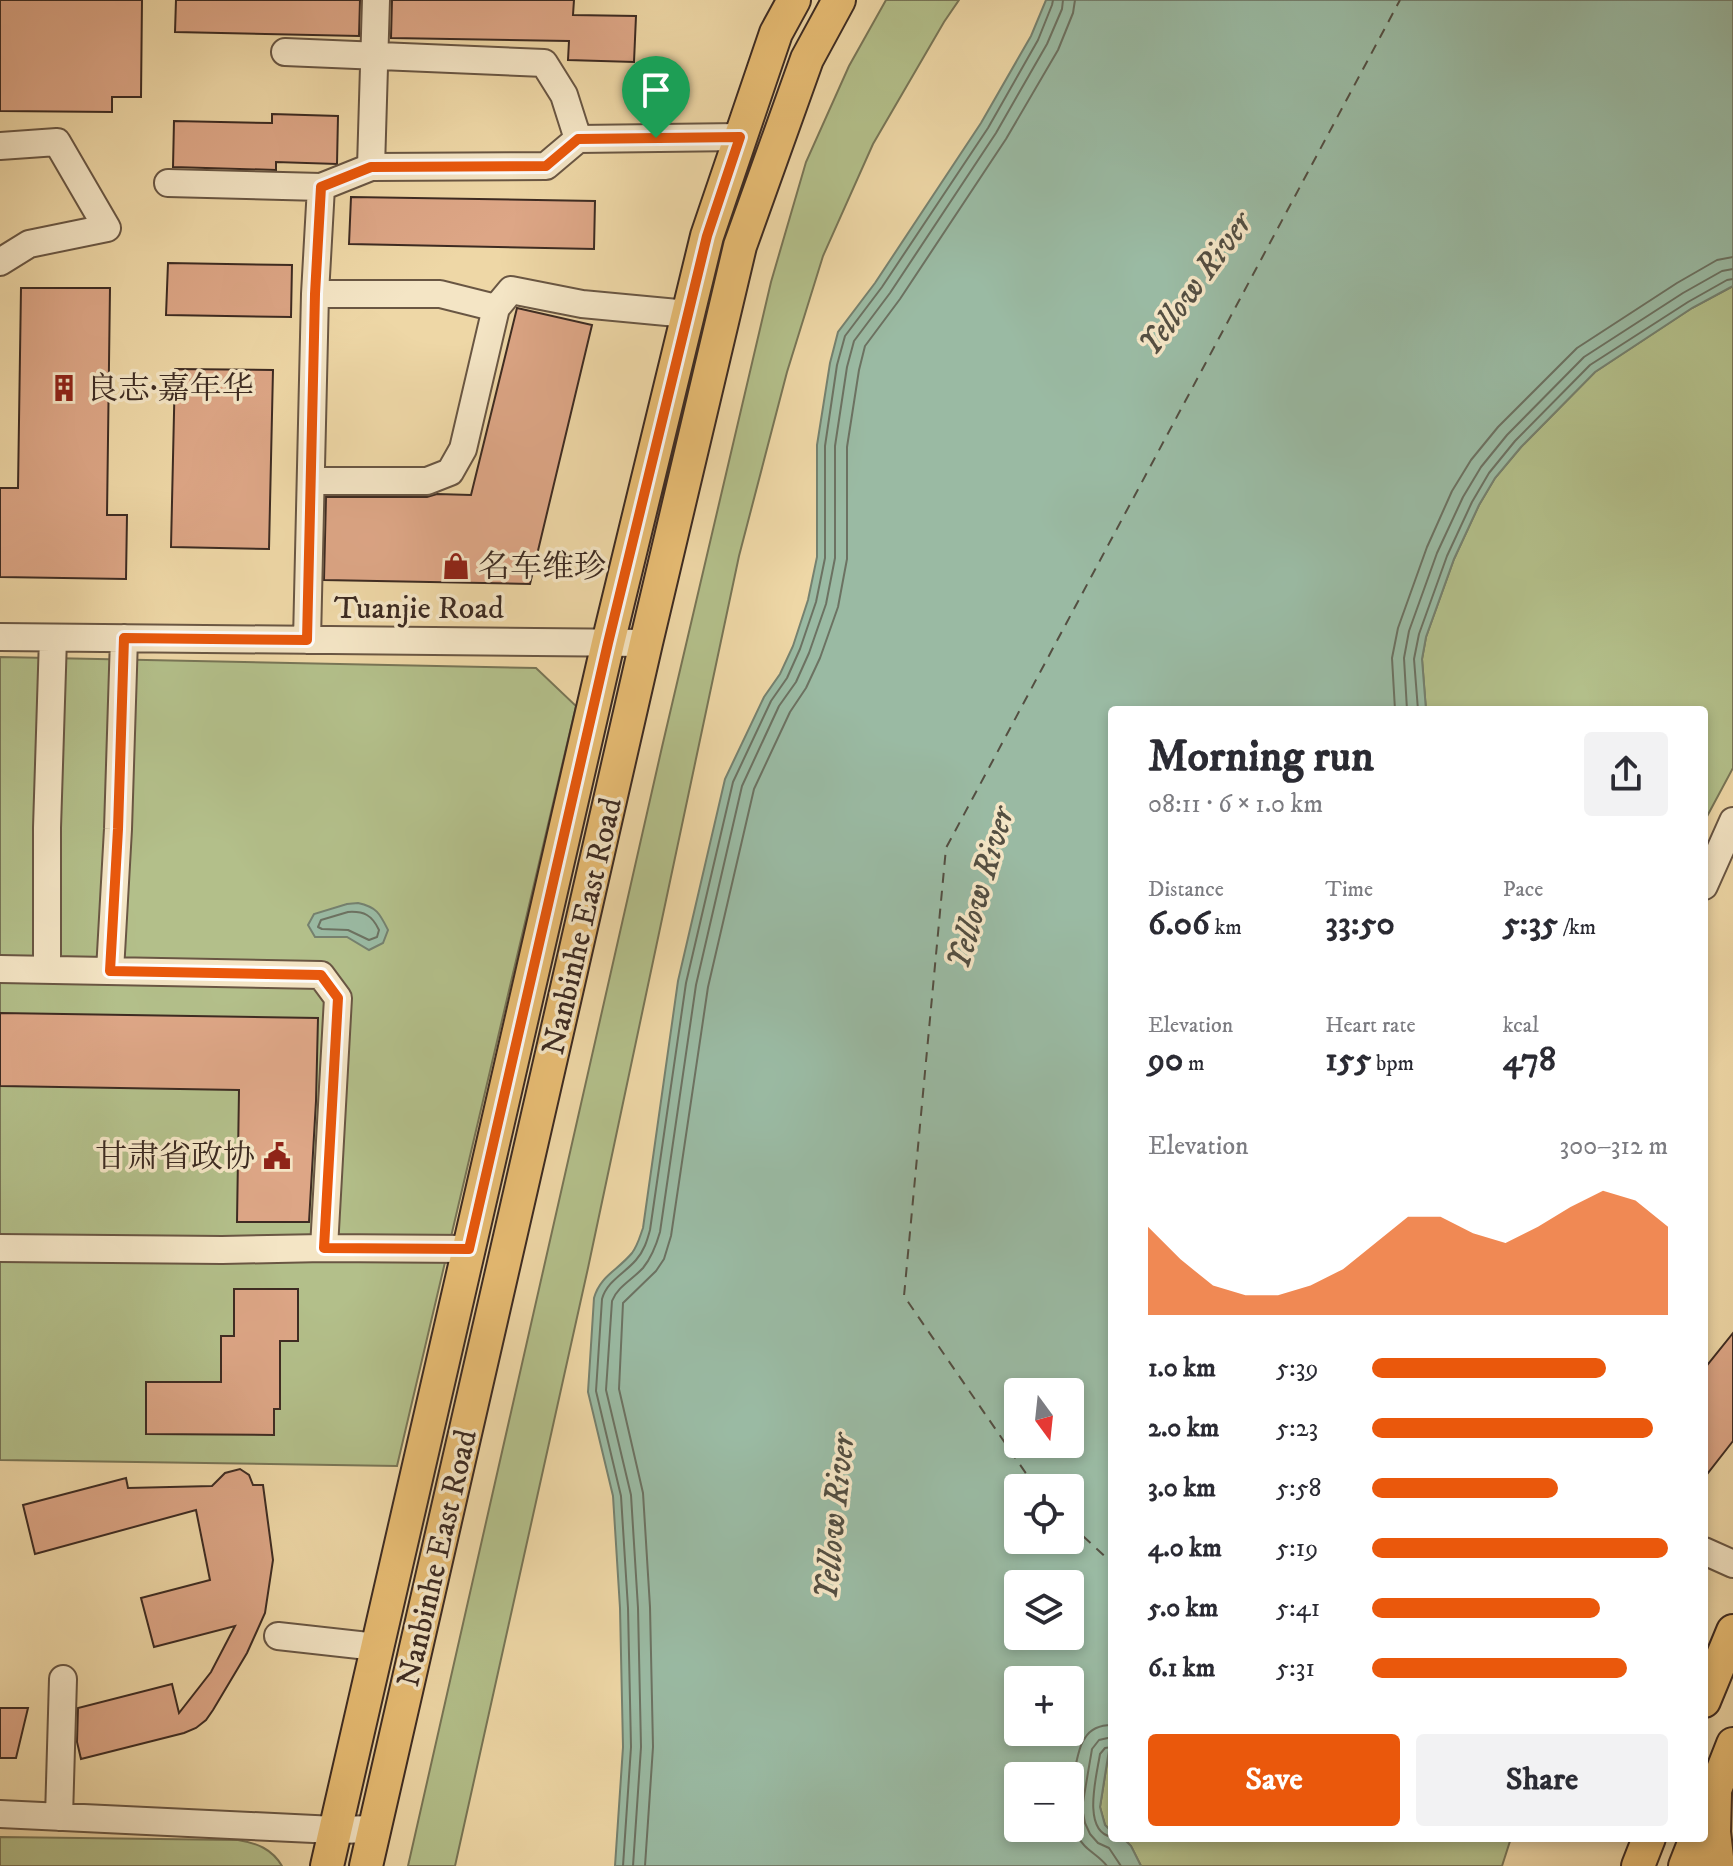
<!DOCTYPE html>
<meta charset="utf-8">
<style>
body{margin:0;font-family:"IM FELL DW Pica","Noto Serif SC",serif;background:#f2f2f3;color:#2b2b33;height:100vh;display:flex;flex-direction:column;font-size:30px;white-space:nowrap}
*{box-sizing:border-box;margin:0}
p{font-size:26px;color:#7c7c81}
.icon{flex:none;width:44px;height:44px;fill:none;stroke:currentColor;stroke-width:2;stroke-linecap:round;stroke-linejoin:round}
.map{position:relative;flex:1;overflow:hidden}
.panel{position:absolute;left:1108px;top:706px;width:600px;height:1136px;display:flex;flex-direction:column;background:#fff;border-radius:8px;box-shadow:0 4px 12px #0003}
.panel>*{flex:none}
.needle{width:52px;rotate:165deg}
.buttons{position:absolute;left:1004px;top:1378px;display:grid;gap:16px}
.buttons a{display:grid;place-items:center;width:80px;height:80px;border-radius:8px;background:#fff;box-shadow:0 4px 12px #0003;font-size:40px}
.pin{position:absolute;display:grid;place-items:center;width:68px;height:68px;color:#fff;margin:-82px -34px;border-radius:50% 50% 50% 0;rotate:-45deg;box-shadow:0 0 8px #0007}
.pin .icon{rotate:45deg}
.round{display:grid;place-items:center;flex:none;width:84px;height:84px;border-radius:8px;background:#f2f2f3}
.head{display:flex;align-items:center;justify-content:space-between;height:136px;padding:0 40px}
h1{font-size:44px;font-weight:700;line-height:60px}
.metrics{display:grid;grid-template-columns:repeat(3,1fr);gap:12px;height:136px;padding:8px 40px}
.metrics div{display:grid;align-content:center}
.metrics b{font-size:34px;font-weight:700}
.metrics small{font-size:22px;font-weight:400}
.metrics p{font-size:22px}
.chart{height:224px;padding:16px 40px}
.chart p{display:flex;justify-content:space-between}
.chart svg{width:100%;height:144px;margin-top:8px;fill:#ea580c;opacity:.7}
.primary-button{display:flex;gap:16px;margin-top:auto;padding:16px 40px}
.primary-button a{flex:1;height:92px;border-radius:8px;background:#ea580c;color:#fff;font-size:32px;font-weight:700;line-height:92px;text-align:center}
.primary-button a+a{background:#f2f2f3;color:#2b2b33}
ul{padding:0 40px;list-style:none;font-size:26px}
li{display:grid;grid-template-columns:128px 96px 1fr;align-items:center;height:60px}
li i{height:20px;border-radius:10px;background:#ea580c}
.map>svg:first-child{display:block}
.green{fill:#b3bf8a;stroke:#787556;stroke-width:2}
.water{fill:#9abaa3;stroke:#75816f;stroke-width:2;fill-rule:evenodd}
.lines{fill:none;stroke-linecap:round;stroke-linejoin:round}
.shore{stroke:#6c7262;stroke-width:2}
.ferry{stroke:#544f42;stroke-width:2;stroke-dasharray:10 8;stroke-linecap:butt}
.building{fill:#dda686;stroke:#3d2b22;stroke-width:2}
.minor-casing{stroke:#695643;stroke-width:30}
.major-casing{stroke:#3d2b22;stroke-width:36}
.minor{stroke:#f4e5c5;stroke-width:26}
.major{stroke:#e7bc73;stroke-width:32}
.route-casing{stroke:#fff;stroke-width:16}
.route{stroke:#ea580c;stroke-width:10}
.labels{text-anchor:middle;stroke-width:7;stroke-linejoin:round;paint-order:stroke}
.poi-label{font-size:32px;fill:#3d2b22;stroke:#f4e5c5;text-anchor:start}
.street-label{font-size:32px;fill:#3d2b22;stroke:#f4e5c5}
.water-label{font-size:34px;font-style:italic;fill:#544f42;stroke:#f4e5c5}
</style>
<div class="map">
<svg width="1733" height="1866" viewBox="0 0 1733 1866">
<rect width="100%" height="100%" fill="#eed7a6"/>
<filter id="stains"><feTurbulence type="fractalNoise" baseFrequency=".0025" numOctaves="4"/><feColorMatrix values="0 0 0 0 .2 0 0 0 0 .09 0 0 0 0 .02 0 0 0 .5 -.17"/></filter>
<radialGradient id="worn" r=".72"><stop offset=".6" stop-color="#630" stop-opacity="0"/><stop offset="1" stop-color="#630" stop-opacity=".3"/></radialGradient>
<path class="green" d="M 886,0 L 959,0 L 944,22 L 873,144 L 823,256 L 787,372 L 739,556 L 588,1268 L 455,1866 L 408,1866 L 662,747 L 771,282 L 806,162 L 849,66 Z
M 1733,286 L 1733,768 L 1704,822 L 1704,710 L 1426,710 L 1422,659 L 1426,637 L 1454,559 L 1479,505 L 1495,478 L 1521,447 L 1595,372 L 1692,308 Z
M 0,657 L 536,668 L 576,706 L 397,1466 L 0,1460 Z
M 1112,1731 L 1112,1832 L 1105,1825 L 1100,1807 Z
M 0,1837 L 238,1840 C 257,1843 272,1849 282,1866 L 0,1866 Z
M 1123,1838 L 1511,1838 L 1502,1866 L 1141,1866 L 1131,1846 Z"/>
<path class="water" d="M 1046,0 L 1733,0 L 1733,286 L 1692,308 L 1595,372 L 1521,447 L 1495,478 L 1479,505 L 1454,559 L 1426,637 L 1422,659 L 1426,710 L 1112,710 L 1112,1731 L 1100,1807 L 1105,1825 L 1112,1832 L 1112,1838 L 1123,1838 L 1131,1846 L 1141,1866 L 615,1866 L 623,1747 L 620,1608 L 613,1496 L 588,1392 L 594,1298 C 600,1276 618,1270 632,1253 C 638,1245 640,1236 643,1228 L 678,981 L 725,779 L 764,697 L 780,674 L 793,646 L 808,600 L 817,557 L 817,445 L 830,363 L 838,332 L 875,283 L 981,123 L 1031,36 ZM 1018,1392 L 1070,1392 L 1070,1444 L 1018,1444 ZM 1018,1488 L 1070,1488 L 1070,1540 L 1018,1540 ZM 1018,1584 L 1070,1584 L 1070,1636 L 1018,1636 ZM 1018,1680 L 1070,1680 L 1070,1732 L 1018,1732 ZM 1018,1776 L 1070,1776 L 1070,1828 L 1018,1828 Z
M 358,903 C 377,907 380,914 388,930 L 383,943 L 369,950 L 347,937 L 315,937 L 308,925 L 314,914 L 347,904 Z"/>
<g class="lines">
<path class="shore" d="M 1395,710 L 1392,658 L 1398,628 L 1427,547 L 1452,491 L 1471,460 L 1498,427 L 1577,348 L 1677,283 L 1717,260 L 1733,257
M 1407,710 L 1404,658 L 1409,631 L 1437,553 L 1463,497 L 1481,467 L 1507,435 L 1584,357 L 1683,293 L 1722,271 L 1733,269
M 1418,710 L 1414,659 L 1419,634 L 1447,556 L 1472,502 L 1489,473 L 1515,441 L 1590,365 L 1688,302 L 1727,280 L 1733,279
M 348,912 C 364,911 372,915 379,930 L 377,937 L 369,940 L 348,930 L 322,929 L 318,927 L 321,920 Z
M 1112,1737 L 1099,1740 L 1092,1749 L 1082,1808 L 1085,1823 L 1090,1834 L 1098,1843 L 1109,1848 L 1121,1866
M 1112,1747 L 1105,1748 L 1100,1754 C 1097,1774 1081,1832 1112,1837
M 623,1866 L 631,1747 L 628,1608 L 621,1496 L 596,1391 L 602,1299 C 607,1281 625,1273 636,1260 C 644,1251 647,1241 650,1230 L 686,983 L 733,782 L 771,701 L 787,678 L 800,649 L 816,602 L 825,558 L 825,446 L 837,365 L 845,336 L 882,287 L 988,128 L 1038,40 L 1052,5 L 1053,0
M 633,1866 L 641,1747 L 638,1608 L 631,1495 L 606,1390 L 612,1301 C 617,1287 633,1279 643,1268 C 652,1257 656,1246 660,1232 L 696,985 L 742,786 L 779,706 L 796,682 L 809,653 L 826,604 L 835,558 L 835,446 L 847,367 L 854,341 L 890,293 L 996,133 L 1047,44 L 1062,9 L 1063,0
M 645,1866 L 653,1747 L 650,1607 L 643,1493 L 619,1389 L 623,1303 L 656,1271 L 664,1259 L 671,1236 L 708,987 L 754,789 L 790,712 L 806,688 L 820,658 L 838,607 L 847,559 L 847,447 L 859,370 L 865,346 L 900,299 L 1006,139 L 1058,50 L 1073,13 L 1075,0
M 1107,1866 C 1098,1854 1084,1850 1077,1835 C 1074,1828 1072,1819 1071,1811 C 1069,1798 1077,1747 1085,1738 C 1091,1728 1101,1725 1112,1725"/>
<path class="ferry" d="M 1036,1488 L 904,1296 L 946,848 L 1400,0
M 1070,1524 L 1112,1563"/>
</g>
<path class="building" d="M 0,0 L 142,0 L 141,97 L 112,97 L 112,112 L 0,111 Z
M 176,0 L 360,0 L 359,36 L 175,32 Z
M 392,0 L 574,0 L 573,15 L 636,16 L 634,62 L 568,60 L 569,41 L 391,38 Z
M 272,114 L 338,116 L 337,164 L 276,162 L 276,170 L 173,167 L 174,121 L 272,123 Z
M 351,197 L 595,201 L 594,249 L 349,244 Z
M 168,263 L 292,265 L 291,317 L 166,315 Z
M 21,288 L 110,288 L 107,515 L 127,515 L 126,579 L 0,577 L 0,488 L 18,488 Z
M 517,308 L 592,325 L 530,584 L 324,580 L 326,497 L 427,497 L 437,494 L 471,495 Z
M 175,369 L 273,370 L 269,549 L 171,547 Z
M 0,1013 L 318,1018 L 316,1101 L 309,1222 L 237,1222 L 239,1090 L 0,1086 Z
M 234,1289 L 298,1289 L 298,1341 L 280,1341 L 280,1409 L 274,1409 L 274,1435 L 146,1434 L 146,1382 L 221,1382 L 221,1336 L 234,1336 Z
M 1733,1333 L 1733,1441 L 1704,1478 L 1704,1369 Z
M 240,1469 L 249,1475 L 253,1485 L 263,1485 L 273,1560 L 265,1613 L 247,1653 L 213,1710 L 206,1720 L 196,1728 L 184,1733 L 81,1759 L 77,1742 L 78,1708 L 172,1684 L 179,1713 L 211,1672 L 235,1626 L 154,1647 L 141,1598 L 210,1580 L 196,1510 L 35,1554 L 23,1505 L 126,1478 L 128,1488 L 212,1486 L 225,1473 Z
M 0,1708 L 28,1708 L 16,1758 L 0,1758 Z"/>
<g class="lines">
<g class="minor-casing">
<path id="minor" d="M 285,52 L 544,63 L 564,95 L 578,139
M 0,146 L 57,142 L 107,228 L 29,244 L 0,262
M 371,167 L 376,0
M 168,183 L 321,187
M 315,294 L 440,294 L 496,308
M 311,481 L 427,481 L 450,472 L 463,449 L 496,308 L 511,290 L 582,304 L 688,314
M 0,637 L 646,643
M 307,640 L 315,294 L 321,187 L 371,167 L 546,166 L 578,139 L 740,137
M 1704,886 L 1733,821
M 0,969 L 321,975 L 338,998 L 324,1248
M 47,970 L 47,828 L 53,638
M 110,971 L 118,829 L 124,638
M 0,1248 L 222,1250 L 324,1248 L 469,1249
M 1704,1551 L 1733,1564
M 278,1636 L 377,1647
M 0,1814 L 335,1830 L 375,1829
M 59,1817 L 63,1679"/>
</g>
<g class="major-casing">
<path id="major" d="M 1704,1701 L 1733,1631
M 1715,1794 L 1714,1832 L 1718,1866
M 1704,1818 L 1733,1744
M 327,1866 L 608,643 L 707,236 L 776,33 L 794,0
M 366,1866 L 646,643 L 740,246 L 807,59 L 839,0
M 1638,1866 L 1649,1838
M 1685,1866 L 1696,1838"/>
</g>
<use href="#minor" class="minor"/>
<use href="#major" class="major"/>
</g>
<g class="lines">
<g class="route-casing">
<path id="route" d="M 740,137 L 707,236 L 608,643 L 469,1249 L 324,1248 L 338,998 L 321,975 L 110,971 L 118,829 L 124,638 L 307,640 L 315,294 L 321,187 L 371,167 L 546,166 L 578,139 Z"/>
</g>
<use href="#route" class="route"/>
</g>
<defs>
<g id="building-bare" transform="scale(2.16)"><path d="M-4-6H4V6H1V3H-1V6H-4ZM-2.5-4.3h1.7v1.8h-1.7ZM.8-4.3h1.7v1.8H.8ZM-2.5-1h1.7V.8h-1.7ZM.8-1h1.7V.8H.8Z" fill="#8f2418" stroke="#f4e5c5" stroke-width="2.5" paint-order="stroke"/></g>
<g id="shop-bare" transform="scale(2.16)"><path d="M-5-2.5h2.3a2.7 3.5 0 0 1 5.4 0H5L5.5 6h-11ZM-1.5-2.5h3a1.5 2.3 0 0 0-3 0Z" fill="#8f2418" stroke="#f4e5c5" stroke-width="2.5" paint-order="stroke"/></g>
<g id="civic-bare" transform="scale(2.16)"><path d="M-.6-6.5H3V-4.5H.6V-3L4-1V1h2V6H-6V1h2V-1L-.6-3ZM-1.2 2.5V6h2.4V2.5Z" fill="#8f2418" stroke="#f4e5c5" stroke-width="2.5" paint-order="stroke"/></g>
</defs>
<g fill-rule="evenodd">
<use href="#building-bare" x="64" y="388"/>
<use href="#shop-bare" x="456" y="566"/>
<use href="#civic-bare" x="277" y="1156"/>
</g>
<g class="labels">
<g class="poi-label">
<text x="86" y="399">良志·嘉年华</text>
<text x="478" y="577">名车维珍</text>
<text x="255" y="1167" text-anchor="end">甘肃省政协</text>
</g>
<g class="street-label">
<text x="419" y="618">Tuanjie Road</text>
<text transform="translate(581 926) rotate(-77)" y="11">Nanbinhe East Road</text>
<text transform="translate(436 1558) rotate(-77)" y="11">Nanbinhe East Road</text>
</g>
<g class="water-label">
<text transform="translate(1194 283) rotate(-54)" y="12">Yellow River</text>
<text transform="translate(979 888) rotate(-74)" y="12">Yellow River</text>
<text transform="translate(833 1517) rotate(-84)" y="12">Yellow River</text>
</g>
</g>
<rect width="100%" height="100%" filter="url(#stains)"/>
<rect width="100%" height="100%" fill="url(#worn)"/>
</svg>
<div class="buttons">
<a><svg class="needle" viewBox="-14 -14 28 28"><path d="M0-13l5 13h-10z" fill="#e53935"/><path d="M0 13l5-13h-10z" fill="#7c7c81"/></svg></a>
<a><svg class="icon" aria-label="locate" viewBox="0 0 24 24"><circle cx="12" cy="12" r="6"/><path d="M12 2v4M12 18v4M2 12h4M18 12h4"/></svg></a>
<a><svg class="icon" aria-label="layers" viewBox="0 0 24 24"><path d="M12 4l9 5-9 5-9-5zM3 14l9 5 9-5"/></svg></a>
<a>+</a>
<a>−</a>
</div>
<div class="pin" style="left:656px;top:138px;background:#1e9e55"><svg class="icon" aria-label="arrive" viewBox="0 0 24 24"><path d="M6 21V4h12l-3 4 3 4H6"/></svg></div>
<section class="panel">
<div class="head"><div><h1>Morning run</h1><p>08:11 · 6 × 1.0 km</p></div><a class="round"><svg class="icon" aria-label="share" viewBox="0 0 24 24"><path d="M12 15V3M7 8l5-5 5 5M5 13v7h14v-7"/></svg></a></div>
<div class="metrics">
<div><p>Distance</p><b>6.06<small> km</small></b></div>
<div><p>Time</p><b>33:50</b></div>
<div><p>Pace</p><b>5:35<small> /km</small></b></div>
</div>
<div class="metrics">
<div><p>Elevation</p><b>90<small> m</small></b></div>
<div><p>Heart rate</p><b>155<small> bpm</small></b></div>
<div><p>kcal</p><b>478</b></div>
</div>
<div class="chart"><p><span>Elevation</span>300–312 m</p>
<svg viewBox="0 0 160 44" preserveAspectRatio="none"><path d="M0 44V17L10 27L20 35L30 38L40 38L50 35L60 30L70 22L80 14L90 14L100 19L110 22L120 17L130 11L140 6L150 9L160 17V44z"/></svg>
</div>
<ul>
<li><b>1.0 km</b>5:39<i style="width:79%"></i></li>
<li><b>2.0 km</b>5:23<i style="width:95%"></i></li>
<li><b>3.0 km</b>5:58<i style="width:63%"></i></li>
<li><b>4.0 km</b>5:19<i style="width:100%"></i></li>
<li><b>5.0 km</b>5:41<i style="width:77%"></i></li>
<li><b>6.1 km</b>5:31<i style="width:86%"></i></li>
</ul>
<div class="primary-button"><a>Save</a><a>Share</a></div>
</section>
</div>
